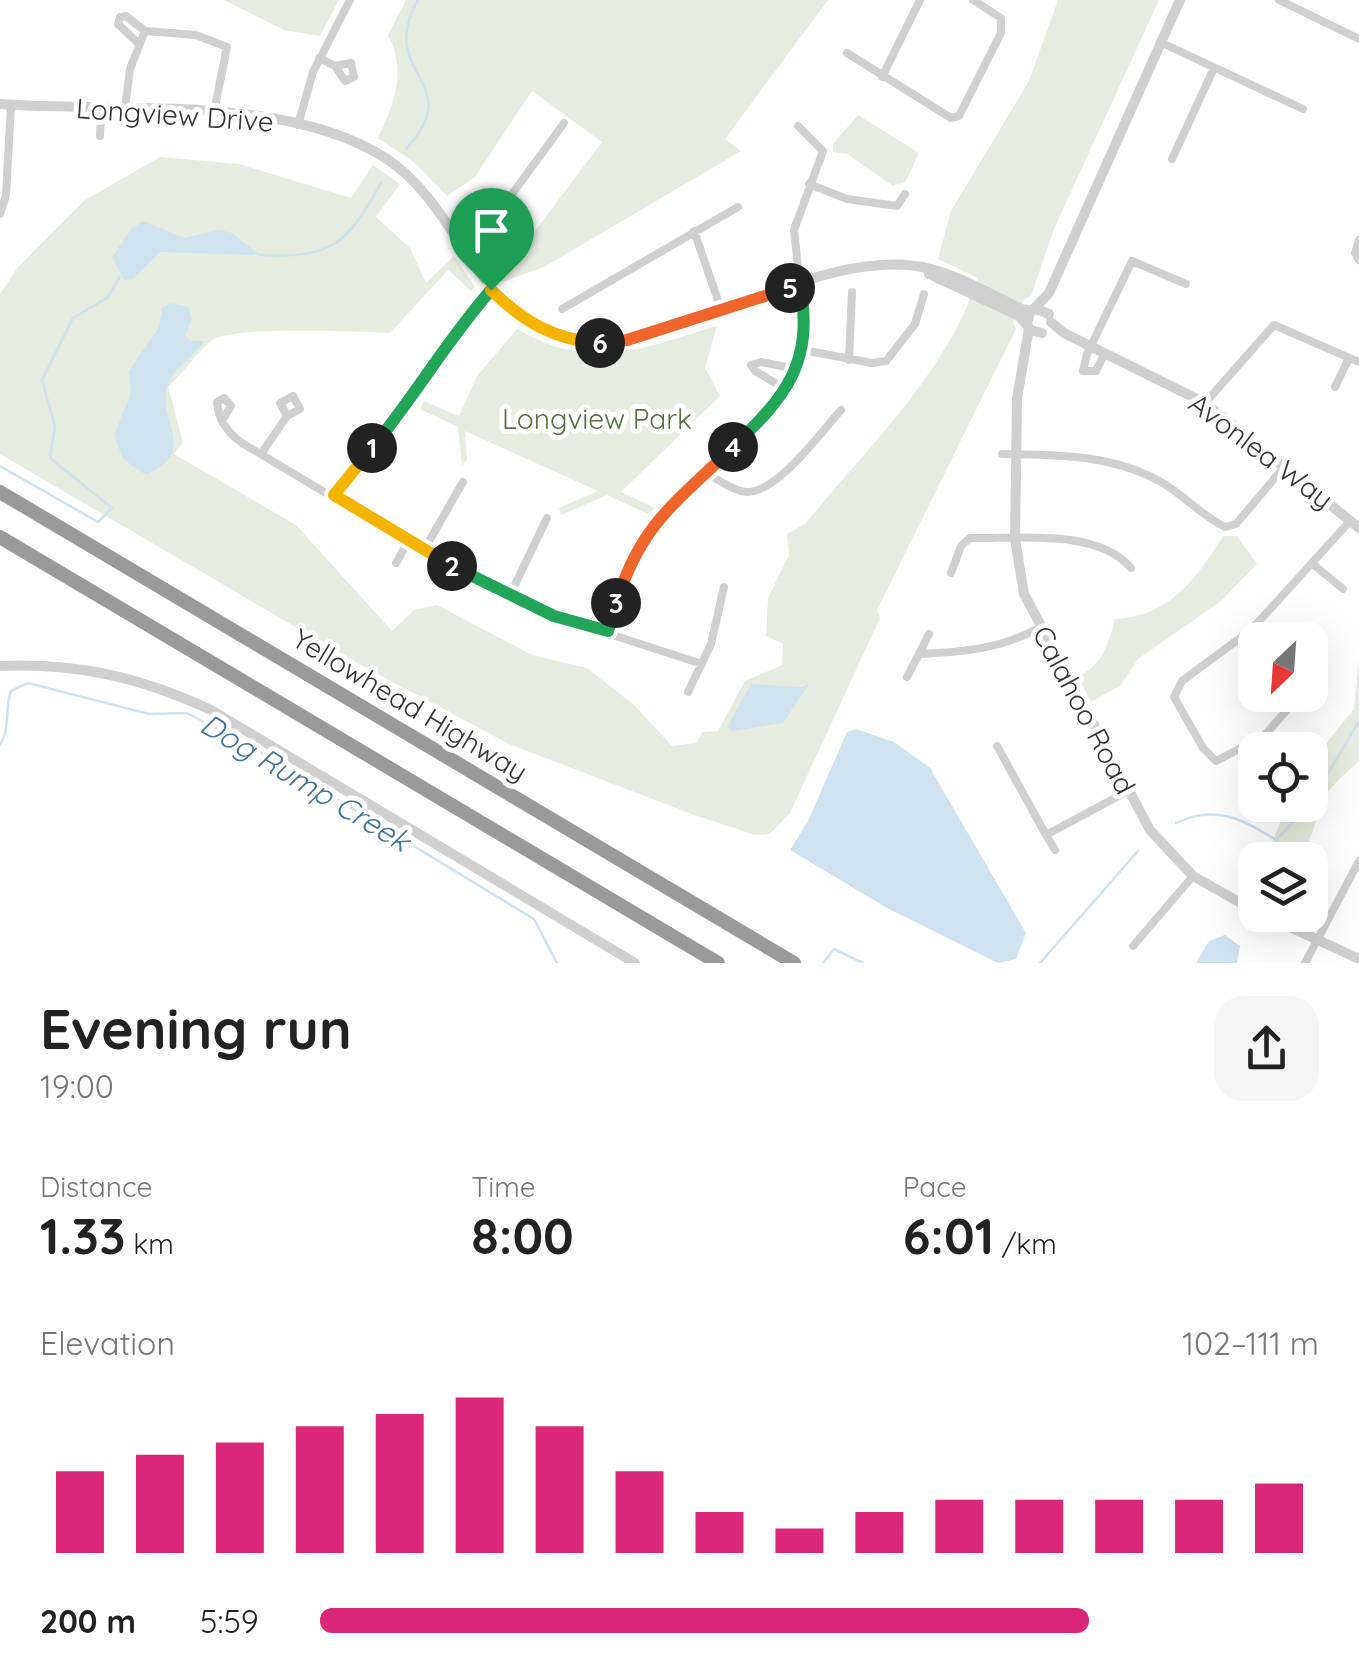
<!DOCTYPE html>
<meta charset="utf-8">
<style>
body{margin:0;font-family:Quicksand,sans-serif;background:#f6f6f6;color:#222;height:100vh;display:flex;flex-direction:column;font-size:38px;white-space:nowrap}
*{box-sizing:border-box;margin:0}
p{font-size:32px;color:#767676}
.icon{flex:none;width:55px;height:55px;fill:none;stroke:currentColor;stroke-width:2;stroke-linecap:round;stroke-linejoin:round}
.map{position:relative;height:963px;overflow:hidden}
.drawer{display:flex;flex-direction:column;background:#fff;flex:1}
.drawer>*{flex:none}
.needle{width:65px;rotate:205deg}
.tools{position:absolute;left:1238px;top:622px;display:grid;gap:20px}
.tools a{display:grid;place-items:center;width:90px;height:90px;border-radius:20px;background:#fff;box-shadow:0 10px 40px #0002;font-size:50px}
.pin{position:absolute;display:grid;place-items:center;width:85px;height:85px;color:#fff;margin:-102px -42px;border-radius:50% 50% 50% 0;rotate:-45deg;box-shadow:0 0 10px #0007}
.pin .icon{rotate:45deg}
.km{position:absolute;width:50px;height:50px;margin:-25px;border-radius:50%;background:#222;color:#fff;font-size:28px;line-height:50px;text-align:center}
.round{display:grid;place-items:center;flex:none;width:105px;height:105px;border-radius:30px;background:#f6f6f6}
.summary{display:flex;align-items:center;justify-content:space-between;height:170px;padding:0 40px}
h1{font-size:55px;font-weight:700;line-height:75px}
.metrics{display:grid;grid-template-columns:repeat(3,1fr);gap:15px;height:170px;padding:10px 40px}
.metrics div{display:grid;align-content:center}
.metrics b{font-size:50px;font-weight:700}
.metrics small{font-size:28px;font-weight:400}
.metrics p{font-size:28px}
.chart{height:280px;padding:20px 40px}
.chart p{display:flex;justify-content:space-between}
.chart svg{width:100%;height:180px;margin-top:10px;stroke:#db2777;stroke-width:6}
ul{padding:0 40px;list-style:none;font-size:32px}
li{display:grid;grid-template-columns:160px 120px 1fr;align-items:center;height:75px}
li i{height:25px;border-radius:12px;background:#db2777}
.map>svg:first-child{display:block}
.green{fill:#e6ecdf}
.water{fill:#cfe2ee}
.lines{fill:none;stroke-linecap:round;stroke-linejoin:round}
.stream{stroke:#cfe2ee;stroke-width:2.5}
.minor{stroke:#d0d0d0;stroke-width:8}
.tertiary{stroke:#d0d0d0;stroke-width:10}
.motorway{stroke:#9a9a9a;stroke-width:14}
.split-1-casing{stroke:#fff;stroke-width:20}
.split-2-casing{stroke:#fff;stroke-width:20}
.split-3-casing{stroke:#fff;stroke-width:20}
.split-4-casing{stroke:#fff;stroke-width:20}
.split-5-casing{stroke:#fff;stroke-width:20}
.split-6-casing{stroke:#fff;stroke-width:20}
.split-7-casing{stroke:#fff;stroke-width:20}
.split-1{stroke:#22a559;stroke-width:12}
.split-2{stroke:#f5b400;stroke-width:12}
.split-3{stroke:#22a559;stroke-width:12}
.split-4{stroke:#f0652b;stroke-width:12}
.split-5{stroke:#22a559;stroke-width:12}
.split-6{stroke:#f0652b;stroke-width:12}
.split-7{stroke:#f5b400;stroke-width:12}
.labels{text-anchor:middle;stroke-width:10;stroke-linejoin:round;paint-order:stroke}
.street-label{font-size:28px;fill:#333;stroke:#fff}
.park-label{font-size:28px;fill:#56703f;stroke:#fff}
.water-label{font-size:30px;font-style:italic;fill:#3f7597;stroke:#fff}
</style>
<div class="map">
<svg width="1359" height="963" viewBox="0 0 1359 963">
<rect width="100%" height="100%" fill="#fff"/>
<path class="green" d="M 224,0 L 339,0 L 320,36 L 284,30 Z
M 406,0 L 828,0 L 725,139 L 741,151 L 544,267 L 502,282 L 490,269 L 520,251 L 602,142 L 532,91 L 475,177 L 447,196 L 415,163 L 378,138 C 394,104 407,71 388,35 Z
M 1058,0 L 1159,0 L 1054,229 L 1031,296 L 1024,299 L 1013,322 L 1016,329 L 877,610 L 880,618 L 790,813 L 770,834 L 755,835 L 697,816 L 509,744 L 357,663 L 0,454 L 0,294 L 18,267 L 85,200 L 160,157 L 239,164 L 351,198 L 373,165 L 400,184 L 376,217 L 410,248 L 426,283 L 454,256 L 475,287 L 471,291 L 448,270 L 390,333 C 359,332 229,325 211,341 C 196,354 183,373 168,387 L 183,442 L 174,454 L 296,525 L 392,631 L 414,610 L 437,605 L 532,655 L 587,668 L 634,705 L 672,746 L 697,743 L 702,732 L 718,731 L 745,681 L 782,665 L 783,644 L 766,636 L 768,598 L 789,555 L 787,534 L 805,524 C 867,448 947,373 978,278 L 938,259 L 951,211 L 1029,81 Z
M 858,115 L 919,153 L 906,181 L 893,186 L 847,154 L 833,152 L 833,144 Z
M 717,326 L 705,368 L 720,396 L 621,492 L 655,508 L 648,514 L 607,495 L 561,515 L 559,508 L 598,491 L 465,431 L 467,460 L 462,466 L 458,427 L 420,409 L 424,401 L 459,416 L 477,376 L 517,329 C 592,372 640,349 717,326 Z
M 1223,536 L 1237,536 L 1257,564 L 1221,601 L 1138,659 L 1121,685 L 1091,702 L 1078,677 C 1103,664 1108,645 1115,619 C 1169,617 1196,579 1223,536 Z
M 1359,658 L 1359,761 C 1348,772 1332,784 1325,797 C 1307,835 1317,860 1265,860 L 1287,805 L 1310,805 L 1310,763 L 1354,709 Z"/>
<path class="water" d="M 144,221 L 184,238 L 220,230 L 232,233 L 260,255 L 160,252 L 133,279 L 124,280 L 112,257 L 132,228 Z
M 170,303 L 188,307 L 192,319 L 185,335 L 191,341 L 204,341 C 195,357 173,368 168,385 C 155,421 201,449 146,475 L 123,459 L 114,435 L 131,393 L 129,371 L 159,327 L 162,308 Z
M 751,684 L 802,687 L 809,684 L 783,723 L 732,731 L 727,727 Z
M 856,729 L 894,742 L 930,768 L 1026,933 L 1016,959 L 998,963 L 887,908 L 790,850 L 808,821 L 847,732 Z
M 1225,935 L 1240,946 L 1237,963 L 1196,963 L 1209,941 Z"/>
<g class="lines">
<path class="stream" d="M 406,149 C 469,81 375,75 418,0
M 260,255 C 332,258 346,246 381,183
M 0,466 L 98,522 L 112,508 L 50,458 L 55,426 L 42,380 L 73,318 L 107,298 L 120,277
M 0,745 C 11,728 4,710 11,691 L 28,683 L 149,714 L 187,713 L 241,741 L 534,919 L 557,963
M 1310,804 L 1359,721
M 1176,823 C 1215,804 1242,819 1276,840 L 1309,805
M 823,963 L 834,949 L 863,963
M 1040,963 L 1138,851"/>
<path class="minor" d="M 1279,0 L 1359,39
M 145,31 L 196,35 L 227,47 L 214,112
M 1160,42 L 1303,109
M 138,43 L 118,24 L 120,17 L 126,16 L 145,31
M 847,53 L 951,118 L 959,116 L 1001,33 L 1001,18 L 973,0
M 319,58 L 335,66 L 345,81 L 354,77 L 351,63 L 335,66
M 882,77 L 920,0
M 125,108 L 130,69 L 145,31
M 298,125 L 313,72 L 350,0
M 100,136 L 101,108
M 1172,159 L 1214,68
M 809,184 L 847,199 L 897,206 L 905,194
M 0,214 L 6,195 L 11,105
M 694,231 L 722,312
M 460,240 L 502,208 L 564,123
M 1359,240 L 1355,253 L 1359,260
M 562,309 L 738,207
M 803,350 L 872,363 L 886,361 L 915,324 L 924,294
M 1105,353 L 1096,371 L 1083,371 L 1087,354 L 1132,261 L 1186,284
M 849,360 L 852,292
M 751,365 L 761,362 L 796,369
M 751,365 L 755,371 L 787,390
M 1335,387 L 1349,358
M 1205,403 L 1274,325 L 1359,362
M 223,419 L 231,406 L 224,398 L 217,402 C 218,419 228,433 242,443 L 408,542 L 554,616 L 702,664
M 261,454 L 287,416 L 300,409 L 293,396 L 280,403 L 287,416
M 1002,454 C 1057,455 1111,454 1161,482 C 1184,495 1202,516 1225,527 L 1236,524 L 1285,466
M 706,473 C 717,479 729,488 741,491 C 772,501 822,431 841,410
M 334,495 L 410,402 L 450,337 L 491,289
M 424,550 L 463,482
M 396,563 L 408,542
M 1314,565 L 1343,589
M 951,573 L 961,546 L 970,538 C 1017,539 1097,528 1131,568
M 510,595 L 547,518
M 1251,630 L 1262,640
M 608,631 L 635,548 L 648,529 L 787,390 L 805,333 L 794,230 L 823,151 L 798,126
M 919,654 L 929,634
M 907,677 L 919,654 C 962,652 1001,649 1039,628
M 688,692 L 711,644 L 724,587
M 1300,695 L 1264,736 L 1216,761 L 1203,748 L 1174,697 L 1182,681 L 1251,630 L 1351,520
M 997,746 L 1046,835 L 1128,791
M 1046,835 L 1055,850
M 1133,946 L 1193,876
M 1305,963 L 1359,861"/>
<path class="tertiary" d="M 0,104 C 117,113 286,93 387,159 C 461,208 477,320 572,341 C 605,348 636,337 668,328 C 745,306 852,248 931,269 C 962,277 992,295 1021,309 L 1032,311
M 929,274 L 1019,316 L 1031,330 L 1042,333
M 1036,309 L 1049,314
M 1051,322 L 1064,333 L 1205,403 L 1359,528
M 1027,323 L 1030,313 L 1049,293 L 1180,0
M 1029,328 L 1017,399 L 1015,539 L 1024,594 L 1150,830 L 1193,876 L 1255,911
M 0,666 C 78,663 140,677 211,710 L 635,963
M 1264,915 L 1359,959"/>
<path class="motorway" d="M 0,492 L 794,963
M 0,537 L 718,963"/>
</g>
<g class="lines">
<g class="split-1-casing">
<path id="split-1" d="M 372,448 C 415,396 447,340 491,290"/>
</g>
<g class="split-2-casing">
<path id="split-2" d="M 372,448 L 334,495 L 452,566"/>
</g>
<g class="split-3-casing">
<path id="split-3" d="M 452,566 L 554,616 L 608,631 L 616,603"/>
</g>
<g class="split-4-casing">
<path id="split-4" d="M 616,603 C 642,522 675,504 733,447"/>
</g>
<g class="split-5-casing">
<path id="split-5" d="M 733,447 C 787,395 814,363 800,285 L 790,288"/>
</g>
<g class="split-6-casing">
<path id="split-6" d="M 600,343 L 627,340 L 790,288"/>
</g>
<g class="split-7-casing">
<path id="split-7" d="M 491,290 C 524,322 554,340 600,343"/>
</g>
<use href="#split-1" class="split-1"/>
<use href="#split-2" class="split-2"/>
<use href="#split-3" class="split-3"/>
<use href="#split-4" class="split-4"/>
<use href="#split-5" class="split-5"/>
<use href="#split-6" class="split-6"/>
<use href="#split-7" class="split-7"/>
</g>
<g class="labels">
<g class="street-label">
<text transform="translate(175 115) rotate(4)" y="10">Longview Drive</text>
<text transform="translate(1261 451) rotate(37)" y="10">Avonlea Way</text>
<text transform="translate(410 705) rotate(31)" y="10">Yellowhead Highway</text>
<text transform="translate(1084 710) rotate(62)" y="10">Calahoo Road</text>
</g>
<g class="park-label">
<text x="597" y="429">Longview Park</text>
</g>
<g class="water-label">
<text transform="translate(305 783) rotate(31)" y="10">Dog Rump Creek</text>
</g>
</g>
</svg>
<div class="tools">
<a><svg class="needle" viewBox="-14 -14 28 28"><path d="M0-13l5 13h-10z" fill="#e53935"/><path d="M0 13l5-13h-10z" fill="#767676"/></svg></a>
<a><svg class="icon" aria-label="locate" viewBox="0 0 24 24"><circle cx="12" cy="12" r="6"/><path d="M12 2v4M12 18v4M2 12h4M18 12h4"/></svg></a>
<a><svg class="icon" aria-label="layers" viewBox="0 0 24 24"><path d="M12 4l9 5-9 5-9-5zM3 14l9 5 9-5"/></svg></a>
</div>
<div class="pin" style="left:491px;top:290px;background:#1e9e55"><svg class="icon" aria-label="arrive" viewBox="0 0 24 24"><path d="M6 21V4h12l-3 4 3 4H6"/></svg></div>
<b class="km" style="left:372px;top:448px">1</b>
<b class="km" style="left:452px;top:566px">2</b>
<b class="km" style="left:616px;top:603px">3</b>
<b class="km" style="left:733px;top:447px">4</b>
<b class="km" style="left:790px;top:288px">5</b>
<b class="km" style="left:600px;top:343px">6</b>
</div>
<section class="drawer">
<div class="summary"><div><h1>Evening run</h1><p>19:00</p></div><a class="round"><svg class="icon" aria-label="share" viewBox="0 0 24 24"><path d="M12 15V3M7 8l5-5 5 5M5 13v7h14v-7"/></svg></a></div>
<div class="metrics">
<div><p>Distance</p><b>1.33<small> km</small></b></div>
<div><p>Time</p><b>8:00</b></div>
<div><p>Pace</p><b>6:01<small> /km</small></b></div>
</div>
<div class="chart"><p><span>Elevation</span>102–111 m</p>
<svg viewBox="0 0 160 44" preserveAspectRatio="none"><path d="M5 44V24M15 44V20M25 44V17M35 44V13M45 44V10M55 44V6M65 44V13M75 44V24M85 44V34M95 44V38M105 44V34M115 44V31M125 44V31M135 44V31M145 44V31M155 44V27"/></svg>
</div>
<ul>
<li><b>200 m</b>5:59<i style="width:77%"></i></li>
</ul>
</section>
